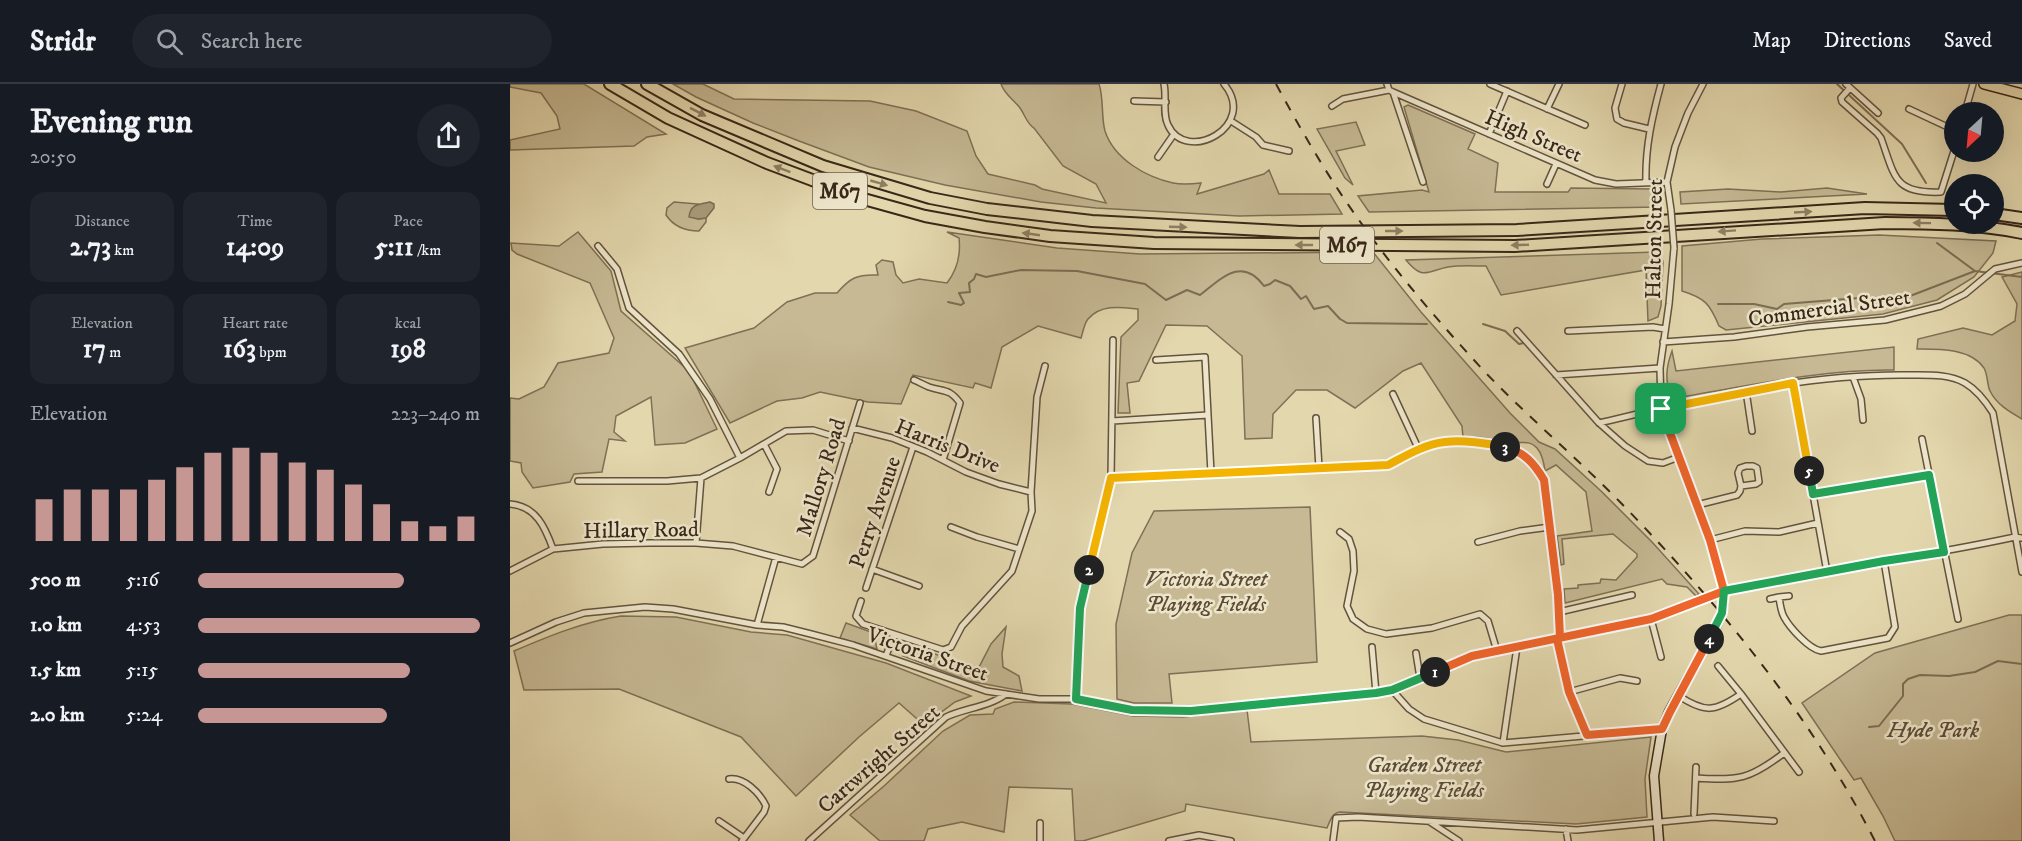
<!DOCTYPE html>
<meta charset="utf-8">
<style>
body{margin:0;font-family:"IM FELL DW Pica",serif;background:#20242c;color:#f1f3f6;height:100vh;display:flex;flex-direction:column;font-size:22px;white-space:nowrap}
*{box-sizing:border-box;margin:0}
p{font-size:20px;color:#9ea1a6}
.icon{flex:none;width:33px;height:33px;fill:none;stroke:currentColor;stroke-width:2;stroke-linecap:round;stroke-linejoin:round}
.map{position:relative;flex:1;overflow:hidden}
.details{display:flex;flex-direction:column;background:#171b24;width:510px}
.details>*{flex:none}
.needle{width:39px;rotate:206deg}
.buttons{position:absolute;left:1434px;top:18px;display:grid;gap:12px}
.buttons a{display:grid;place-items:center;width:60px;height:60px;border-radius:50%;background:#171b24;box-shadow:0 6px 24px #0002;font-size:30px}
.pin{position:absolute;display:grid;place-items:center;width:51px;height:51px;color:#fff;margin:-26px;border-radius:12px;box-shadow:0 3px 9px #0006}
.km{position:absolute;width:30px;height:30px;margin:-15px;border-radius:50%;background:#222;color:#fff;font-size:16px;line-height:30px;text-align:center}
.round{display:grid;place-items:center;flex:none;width:63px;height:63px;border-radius:32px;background:#20242c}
.head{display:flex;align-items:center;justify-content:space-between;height:102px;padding:0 30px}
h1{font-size:33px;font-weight:700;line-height:45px}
.stats{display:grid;grid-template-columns:repeat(3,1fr);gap:9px;height:102px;padding:6px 30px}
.stats div{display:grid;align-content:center;border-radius:15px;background:#20242c;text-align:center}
.stats b{font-size:26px;font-weight:700}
.stats small{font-size:16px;font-weight:400}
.stats p{font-size:16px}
.chart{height:168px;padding:12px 30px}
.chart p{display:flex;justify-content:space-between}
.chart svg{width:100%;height:108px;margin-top:6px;stroke:#c59692;stroke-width:6}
ul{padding:0 30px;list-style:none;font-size:20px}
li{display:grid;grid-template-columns:96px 72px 1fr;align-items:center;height:45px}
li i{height:15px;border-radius:8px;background:#c59692}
header{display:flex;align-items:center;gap:36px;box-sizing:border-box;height:84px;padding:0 30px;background:#171b24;border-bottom:2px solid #363941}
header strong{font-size:28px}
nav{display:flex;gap:33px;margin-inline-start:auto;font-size:21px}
.search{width:420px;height:54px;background:#20242c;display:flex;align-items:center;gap:15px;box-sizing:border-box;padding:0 21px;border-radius:33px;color:#9ea1a6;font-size:22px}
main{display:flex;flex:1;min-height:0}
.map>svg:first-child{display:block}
.green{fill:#c6b994;stroke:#7f7056;stroke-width:1.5}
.water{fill:#a99b7a;stroke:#7c6d53;stroke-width:1.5}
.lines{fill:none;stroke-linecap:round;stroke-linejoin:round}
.stream{stroke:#7c6d53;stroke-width:2}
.street-casing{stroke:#63533d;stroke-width:8}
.secondary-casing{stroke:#382718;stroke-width:11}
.primary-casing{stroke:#382718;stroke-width:12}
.highway-casing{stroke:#382718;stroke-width:14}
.street{stroke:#ede5ca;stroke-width:5}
.secondary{stroke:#ede5ca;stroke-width:8}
.primary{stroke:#e3d7ad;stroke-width:9}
.highway{stroke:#e3d7ad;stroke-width:10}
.rail{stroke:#382718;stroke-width:2;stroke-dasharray:10 10;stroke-linecap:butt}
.street-bridge-casing{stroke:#63533d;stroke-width:8;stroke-linecap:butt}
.secondary-bridge-casing{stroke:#382718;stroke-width:11;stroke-linecap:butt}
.street-bridge{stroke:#ede5ca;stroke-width:5}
.secondary-bridge{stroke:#ede5ca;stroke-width:8}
.oneway{fill:#8e7f62}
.split-1-casing{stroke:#fff;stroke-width:12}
.split-2-casing{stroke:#fff;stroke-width:12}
.split-3-casing{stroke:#fff;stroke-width:12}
.split-4-casing{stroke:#fff;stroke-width:12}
.split-5-casing{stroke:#fff;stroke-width:12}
.split-6-casing{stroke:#fff;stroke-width:12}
.split-1{stroke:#f0652b;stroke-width:8}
.split-2{stroke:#22a559;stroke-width:8}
.split-3{stroke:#f5b400;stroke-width:8}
.split-4{stroke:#f0652b;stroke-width:8}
.split-5{stroke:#22a559;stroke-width:8}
.split-6{stroke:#f5b400;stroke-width:8}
.labels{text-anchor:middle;stroke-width:5;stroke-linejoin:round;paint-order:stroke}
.shield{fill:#ede5ca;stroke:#6e604d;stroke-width:1.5}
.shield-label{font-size:21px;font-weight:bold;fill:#382718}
.street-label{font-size:22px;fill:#382718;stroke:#ede5ca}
.park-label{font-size:22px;font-style:italic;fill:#5c4c37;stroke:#ede5ca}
</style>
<header>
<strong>Stridr</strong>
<div class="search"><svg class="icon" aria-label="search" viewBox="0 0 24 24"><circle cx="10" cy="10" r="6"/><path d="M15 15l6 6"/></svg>Search here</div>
<nav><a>Map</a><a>Directions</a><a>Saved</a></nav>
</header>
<main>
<section class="details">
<div class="head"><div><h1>Evening run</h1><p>20:50</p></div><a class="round"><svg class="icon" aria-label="share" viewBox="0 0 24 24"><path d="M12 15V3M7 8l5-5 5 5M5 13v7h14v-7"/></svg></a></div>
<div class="stats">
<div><p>Distance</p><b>2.73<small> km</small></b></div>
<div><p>Time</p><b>14:09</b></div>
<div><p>Pace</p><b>5:11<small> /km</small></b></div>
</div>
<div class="stats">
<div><p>Elevation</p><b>17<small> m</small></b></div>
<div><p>Heart rate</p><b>163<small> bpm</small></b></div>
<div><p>kcal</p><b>198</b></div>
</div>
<div class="chart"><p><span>Elevation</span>223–240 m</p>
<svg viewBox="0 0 160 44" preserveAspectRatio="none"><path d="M5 44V27M15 44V23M25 44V23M35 44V23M45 44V19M55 44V14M65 44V8M75 44V6M85 44V8M95 44V12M105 44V15M115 44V21M125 44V29M135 44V36M145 44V38M155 44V34"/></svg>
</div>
<ul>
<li><b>500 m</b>5:16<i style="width:73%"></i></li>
<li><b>1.0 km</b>4:53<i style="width:100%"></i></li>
<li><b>1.5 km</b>5:15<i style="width:75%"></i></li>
<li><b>2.0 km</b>5:24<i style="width:67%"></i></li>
</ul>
</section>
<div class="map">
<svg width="1512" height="757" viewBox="0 0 1512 757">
<rect width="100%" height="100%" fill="#e3d7ad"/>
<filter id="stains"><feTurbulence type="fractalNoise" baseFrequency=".00333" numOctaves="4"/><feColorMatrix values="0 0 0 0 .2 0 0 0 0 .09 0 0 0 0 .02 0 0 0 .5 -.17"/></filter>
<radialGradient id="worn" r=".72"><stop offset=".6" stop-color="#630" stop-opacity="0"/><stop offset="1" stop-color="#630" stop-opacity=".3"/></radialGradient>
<path class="green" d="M 0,0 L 74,0 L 156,50 L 137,53 L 124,62 L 0,66 L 0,56 L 50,45 L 47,32 L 31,9 L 0,3 Z
M 163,0 L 193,0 L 224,15 L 360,17 L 406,27 L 457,47 L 466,72 L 478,90 L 525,101 L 532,105 L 596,119 L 586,100 L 553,82 L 524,44 C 517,40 515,31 510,24 C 503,15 495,11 491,0 L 589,0 C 594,15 591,33 595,47 C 604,75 636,93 663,99 C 672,101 683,100 691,99 L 687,110 L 754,90 L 759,86 L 769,110 L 820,110 L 832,130 L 729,132 L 586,124 L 531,118 L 435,101 L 359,83 L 289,57 L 243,39 L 186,13 Z
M 898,21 L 965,50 L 958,65 L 988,79 L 985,108 L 1058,108 L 1061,104 L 1143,105 L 1147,111 L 1149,123 L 859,128 L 848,112 L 912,106 L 919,108 L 894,23 Z
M 846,38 L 855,61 L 826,67 L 843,101 L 835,94 L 807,45 Z
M 1317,104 L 1357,110 L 1171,120 L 1170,108 L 1218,105 L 1271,108 Z
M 164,118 L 188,120 L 184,123 L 188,135 L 196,134 L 196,138 L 189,147 C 175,147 164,143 156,131 L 157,124 Z
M 68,148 L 101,187 L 111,227 L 179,287 L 207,345 L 175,359 L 145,361 L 141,313 L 106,332 L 104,348 L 115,357 L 99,355 L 92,388 L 64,390 L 60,398 L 23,404 L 12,388 L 11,379 L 0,377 L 0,314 L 9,315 L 34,303 L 48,279 L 99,269 L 104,254 L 80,199 L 7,170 L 2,166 L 1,159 L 49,162 Z
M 437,148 L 547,164 L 630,170 L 863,168 L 911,228 L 1000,329 L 1029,358 L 1045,365 L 1091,407 L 1142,458 L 1189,510 L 1186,512 L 1177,503 L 1157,500 L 1152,495 L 1055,519 L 1054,505 L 1068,504 L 1068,501 L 1090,499 L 1091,495 L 1106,496 L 1127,473 L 1127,470 L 1103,450 L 1052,455 L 1054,480 L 1051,481 L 1047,452 L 1082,447 L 1076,408 L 1046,381 L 1035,387 C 1034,379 1032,370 1027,364 C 1019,355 1010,360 1000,358 C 984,356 970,351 953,353 L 952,342 L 911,279 L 893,287 L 845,324 L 817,306 L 786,306 L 763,330 L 762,354 L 735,355 L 732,272 L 697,242 L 656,241 L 629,297 L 617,299 L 620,329 L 608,329 L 611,253 L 628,236 L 628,225 C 610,223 591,220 578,235 C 574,240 573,248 571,254 L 528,242 L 492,263 L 481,304 L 465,299 L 463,304 L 403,291 L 391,320 L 358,318 L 310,308 L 292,314 L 267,317 L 220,339 L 175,264 L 244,244 L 277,218 L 305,209 L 327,209 C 340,194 347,190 368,191 L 366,181 L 372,176 L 383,178 L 386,191 L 393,199 L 409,195 L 437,199 C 447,186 451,171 449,154 Z
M 1369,151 L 1486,157 L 1483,169 L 1464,193 L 1427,216 L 1373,230 L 1216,246 L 1209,242 C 1200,220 1195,214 1172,207 L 1172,162 L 1252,155 Z
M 1147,168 L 1153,177 L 1151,222 L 1148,233 L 1138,237 L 1136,186 L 991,211 L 976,182 C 964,182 950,181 938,183 C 917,187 913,197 896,176 Z
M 1512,188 L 1512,335 C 1500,328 1487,321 1480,307 C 1477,301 1478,291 1474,284 C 1460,264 1428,265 1407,265 L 1408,255 L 1453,244 L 1482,251 L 1505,237 L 1507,220 L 1492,193 Z
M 1384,263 L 1384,286 C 1311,285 1232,303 1160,315 C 1156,295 1155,286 1162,267 L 1166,287 Z
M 800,423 L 807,578 L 659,590 L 662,619 L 624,619 L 607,615 L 606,540 L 622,469 L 644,427 Z
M 1499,531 L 1512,531 L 1512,757 L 1385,757 L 1373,732 L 1351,694 L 1344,696 L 1292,619 L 1365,569 Z
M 111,532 L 166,533 L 241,548 L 277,551 L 376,579 L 461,612 L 445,618 L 414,641 L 389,619 L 349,653 L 286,712 L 231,653 L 109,605 L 14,606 L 4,567 C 39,552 73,538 111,532 Z
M 336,539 L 361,548 L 365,555 L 367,565 L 330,554 Z
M 496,543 L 492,570 L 493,583 L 509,592 L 512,607 L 459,597 L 393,572 L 408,564 L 468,585 L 481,560 Z
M 504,618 L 562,620 L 623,632 L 673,633 L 737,626 L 741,658 L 912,652 L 948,656 L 996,668 L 1141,653 L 1135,695 L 1137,733 L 1066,740 L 830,728 C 822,729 820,737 817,744 L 676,720 L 675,727 L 573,757 L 565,757 L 562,705 L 499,703 L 494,748 L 452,738 L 418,745 L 414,757 L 370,757 L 340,731 L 374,702 L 433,647 L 460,631 L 483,630 L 485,625 Z"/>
<path class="water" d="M 200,118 L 204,120 L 204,124 L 196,134 L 188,135 L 179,133 C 180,120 190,120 200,118 Z"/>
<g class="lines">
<path class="stream" d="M 1327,0 L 1392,60 L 1416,99
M 1427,159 L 1465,187
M 438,218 L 451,221 L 454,219 L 449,209 L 460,208 L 459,199 L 464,195 L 466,190 L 476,193 L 511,186 L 567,187 L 635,200 L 656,216 L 677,206 L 690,211 C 712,194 732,172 754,202 L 760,200 L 765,196 L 780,202 L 791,215 L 796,212 L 804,225 L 818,222 L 830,235 L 837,239 L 917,240
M 1208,220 L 1244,220 L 1267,225 L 1274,220 L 1349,214 L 1387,217 L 1465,187 L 1512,193
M 973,240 L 995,247 L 1009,260 L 1014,259
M 1359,643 L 1369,642 L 1393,612 L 1393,600 L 1398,595 L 1410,591 L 1439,592 L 1465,588 L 1488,577 L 1512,580"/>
<g class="street-casing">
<path id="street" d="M 654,0 C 657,14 652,29 658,41 C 676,81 749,42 714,0
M 877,0 L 879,6 L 883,8 L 913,98
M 980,0 L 1075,41
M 1112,0 L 1105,24 L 1107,35 L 1114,39 L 1139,45
M 1336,0 L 1368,29
M 1340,4 L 1331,14 L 1332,18 L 1367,49 L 1371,54 C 1385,93 1384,110 1431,108 L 1444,67
M 883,8 L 1085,96 L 1106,100 L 1157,98
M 624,17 L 656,18
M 822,22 L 833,15 L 879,6
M 1037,25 L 1049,0
M 1399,25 L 1444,46
M 1455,28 L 1463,0
M 721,37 L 746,53 L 753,61 L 779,67
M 979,50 L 997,7
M 648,73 L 664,50
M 1136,98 C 1135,64 1142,33 1151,0
M 1037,100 L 1046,80
M 1161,126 L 1157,98 L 1165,63 L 1178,29 L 1193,0
M 88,162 L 107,185 L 119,224 L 169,270 L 200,315 L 230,374
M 1164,164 L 1159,220 L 1150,284 L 1151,325 L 1200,456 L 1214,507 C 1310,486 1408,474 1505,453 L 1512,454
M 1007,247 L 1089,339 L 1115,362 L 1138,377 L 1153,379 L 1169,373
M 1058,247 L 1143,243 L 1155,245
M 1153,258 L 1224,253 L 1297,243 L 1375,236 L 1431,222 L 1455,210 L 1485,185 L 1512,179
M 646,276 L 695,273 L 701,389
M 1046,291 L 1150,284
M 1343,293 L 1351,315 L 1353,336
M 404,296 C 409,298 414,301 419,303 C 434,308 439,304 450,319 L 433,376
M 1283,299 L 1317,488
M 1236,307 L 1242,347
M 883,310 L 909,366
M 806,334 L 809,384
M 602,337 L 698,331
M 1089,339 C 1191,315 1296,289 1401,291 C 1419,291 1439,290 1455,299 C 1467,306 1476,318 1483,329 L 1512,488
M 342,344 L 382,354 L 417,368 L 456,388 L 489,400 L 521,408
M 1412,355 L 1448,535
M 254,360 L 267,385 L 259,408
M 1236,382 L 1243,382 L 1247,384 L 1249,398 L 1246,400 L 1231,402 L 1228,389 L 1230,384 Z
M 601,394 L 878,381 C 895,372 915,360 935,358 C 960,356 1007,360 1024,379 C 1028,384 1031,391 1034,396 L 1048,511 L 1050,554
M 68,397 L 157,397 L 191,394 L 230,374 L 276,347 L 303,346 L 339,357
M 1303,410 L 1419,391
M 0,420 C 26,422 35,443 43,465
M 1187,421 L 1227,411 L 1230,407 L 1231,402
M 441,443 L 467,453 L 509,465
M 830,448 L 839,455 L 843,467 L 844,487 L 837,522 L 843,535 L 857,545 L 876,550 L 922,544 L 970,530 L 978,537 L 987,567
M 1200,456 L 1235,447 L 1269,448 L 1308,439
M 968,458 L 1010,447 L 1040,443
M 186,459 L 191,394
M 362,485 L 409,502
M 0,487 L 43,465 L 93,460 L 140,459 L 186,459 L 223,462 L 292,480 L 303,472 L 350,319
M 356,504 L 403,363
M 1269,513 L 1279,512
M 1260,515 L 1269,513 C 1270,520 1271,528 1274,533 C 1280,544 1299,565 1311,567 L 1378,554 L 1385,543 L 1374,477
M 351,517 L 346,532 L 353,540 L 433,566 L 441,563 L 452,542 L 502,487 L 522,427 L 521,408 L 527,313 L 535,282
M 1049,528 L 1122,511
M 1141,535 L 1151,573
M 247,541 L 266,473
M 1047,555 L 1059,608 L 1077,651
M 0,559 L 46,538 L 74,529 L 135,523 L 163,525 L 247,541 L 273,543 L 301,550 L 343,561 L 476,607 L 529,615 L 566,615 L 622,626 L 681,627 L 882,606 L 962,572 L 1141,535 L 1192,515
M 862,563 L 866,609
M 906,569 L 910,594
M 376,572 L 384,550
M 1208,582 L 1231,610
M 882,606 L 899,625 L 914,635 L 993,659 L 1152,645
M 1059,608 L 1110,594 L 1127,597
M 1169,612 C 1195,629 1205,628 1231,610 L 1289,688
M 566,615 L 570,524 L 601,394 L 603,256
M 993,659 L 1007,563
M 1186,694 C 1229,697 1240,695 1274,669
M 219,695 C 234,693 250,709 256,722 L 254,728 L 232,757
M 1184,730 L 1186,683
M 209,737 L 234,754
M 920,738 L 949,757
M 1056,745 L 1058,757
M 299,757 L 436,633 C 455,624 479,623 496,610
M 530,757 L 530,739
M 659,757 L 689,751 L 721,757
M 823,757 L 826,734 L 848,733 L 1067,746 L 1203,733 L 1264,737"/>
</g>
<g class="secondary-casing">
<path id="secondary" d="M 1149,757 L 1144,692 L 1152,645 L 1159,628 L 1204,547"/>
</g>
<g class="primary-casing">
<path id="primary" d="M 1474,0 L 1512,10"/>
</g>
<g class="highway-casing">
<path id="highway" d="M 100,0 L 158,34 L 257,79 L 350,114 L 415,132 L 475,143 L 540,152 L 644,159 L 1005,162 L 1375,139 C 1420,139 1467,140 1512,149
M 137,0 L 192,31 L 313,82 L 420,114 L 477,125 L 582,137 L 790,148 L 1007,146 L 1355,124 L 1444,126
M 1484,130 L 1512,134"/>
</g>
<use href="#street" class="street"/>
<use href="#secondary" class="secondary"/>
<use href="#primary" class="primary"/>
<use href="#highway" class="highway"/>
<path class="rail" d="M 766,0 C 790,44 815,88 844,129 C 883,185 928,237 974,287 C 1018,333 1067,374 1111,419 C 1209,520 1301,632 1365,757"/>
<g class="street-bridge-casing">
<path id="street-bridge" d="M 1161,126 L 1164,164
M 1192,515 L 1214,507"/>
</g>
<g class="secondary-bridge-casing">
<path id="secondary-bridge" d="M 1204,547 L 1212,529 L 1214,507"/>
</g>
<use href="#street-bridge" class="street-bridge"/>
<use href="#secondary-bridge" class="secondary-bridge"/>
</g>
<defs><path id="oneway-solid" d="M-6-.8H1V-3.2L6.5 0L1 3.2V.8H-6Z" transform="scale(1.5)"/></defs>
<g class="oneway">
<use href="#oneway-solid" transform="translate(188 28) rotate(27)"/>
<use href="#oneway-solid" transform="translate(272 85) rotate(-159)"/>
<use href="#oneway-solid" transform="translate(369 99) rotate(16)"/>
<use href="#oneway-solid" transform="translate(1293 128) rotate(-3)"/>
<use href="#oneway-solid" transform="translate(1412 139) rotate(-179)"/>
<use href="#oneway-solid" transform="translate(668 143) rotate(2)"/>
<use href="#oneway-solid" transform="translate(884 147)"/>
<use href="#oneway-solid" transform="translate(1217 147) rotate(176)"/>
<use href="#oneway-solid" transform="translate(521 150) rotate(-172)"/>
<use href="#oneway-solid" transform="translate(794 161) rotate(-180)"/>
<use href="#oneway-solid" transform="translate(1010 161) rotate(178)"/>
</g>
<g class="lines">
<g class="split-1-casing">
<path id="split-1" d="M 925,588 L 962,572 L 1141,535 L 1214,507 L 1200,456 L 1151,325"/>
</g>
<g class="split-2-casing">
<path id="split-2" d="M 579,486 L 570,524 L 566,615 L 622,626 L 681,627 L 866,609 L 882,606 L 925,588"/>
</g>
<g class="split-3-casing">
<path id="split-3" d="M 579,486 L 601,394 L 878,381 C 895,372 915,360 935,358 C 952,356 978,359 995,363"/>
</g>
<g class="split-4-casing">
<path id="split-4" d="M 995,363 C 1014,368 1024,379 1034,396 L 1048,511 L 1050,554 L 1047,555 L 1059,608 L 1077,651 L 1152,645 L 1160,628 L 1199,555"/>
</g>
<g class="split-5-casing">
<path id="split-5" d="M 1199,555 L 1212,529 L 1214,507 L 1374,477 L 1434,468 L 1419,391 L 1303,410 L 1299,387"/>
</g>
<g class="split-6-casing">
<path id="split-6" d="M 1151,325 L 1283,299 L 1299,387"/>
</g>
<use href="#split-1" class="split-1"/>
<use href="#split-2" class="split-2"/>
<use href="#split-3" class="split-3"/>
<use href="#split-4" class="split-4"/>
<use href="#split-5" class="split-5"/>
<use href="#split-6" class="split-6"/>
</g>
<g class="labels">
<g class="shield">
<rect x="303" y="89" width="54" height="36" rx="4.5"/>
<rect x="810" y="143" width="54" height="36" rx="4.5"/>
</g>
<g class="shield-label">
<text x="330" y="114">M67</text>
<text x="837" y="168">M67</text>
</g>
<g class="street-label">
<text transform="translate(1024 51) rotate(23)" y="8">High Street</text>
<text transform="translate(1143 155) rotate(-89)" y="8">Halton Street</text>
<text transform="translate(1319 223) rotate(-8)" y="8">Commercial Street</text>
<text transform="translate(438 361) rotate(22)" y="8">Harris Drive</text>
<text transform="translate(310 393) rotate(-73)" y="8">Mallory Road</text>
<text transform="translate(364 428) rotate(-71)" y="8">Perry Avenue</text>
<text transform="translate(131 445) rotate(-1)" y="8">Hillary Road</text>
<text transform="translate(418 569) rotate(19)" y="8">Victoria Street</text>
<text transform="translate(368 674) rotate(-41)" y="8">Cartwright Street</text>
</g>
<g class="park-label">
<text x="696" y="502">Victoria Street<tspan x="696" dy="25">Playing Fields</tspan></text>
<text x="1423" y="653">Hyde Park</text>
<text x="914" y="688">Garden Street<tspan x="914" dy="25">Playing Fields</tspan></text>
</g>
</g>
<rect width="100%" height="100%" filter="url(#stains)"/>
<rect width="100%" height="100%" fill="url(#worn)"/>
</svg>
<div class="buttons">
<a><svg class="needle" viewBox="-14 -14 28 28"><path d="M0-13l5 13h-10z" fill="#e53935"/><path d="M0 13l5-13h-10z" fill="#9ea1a6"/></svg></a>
<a><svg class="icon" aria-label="locate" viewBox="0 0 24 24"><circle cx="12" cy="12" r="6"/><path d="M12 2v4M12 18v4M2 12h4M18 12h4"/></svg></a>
</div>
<div class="pin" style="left:1151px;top:325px;background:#1e9e55"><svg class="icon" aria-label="arrive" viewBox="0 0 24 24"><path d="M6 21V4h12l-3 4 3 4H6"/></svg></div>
<b class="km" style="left:925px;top:588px">1</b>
<b class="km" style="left:579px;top:486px">2</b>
<b class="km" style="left:995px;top:363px">3</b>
<b class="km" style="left:1199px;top:555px">4</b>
<b class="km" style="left:1299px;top:387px">5</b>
</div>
</main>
